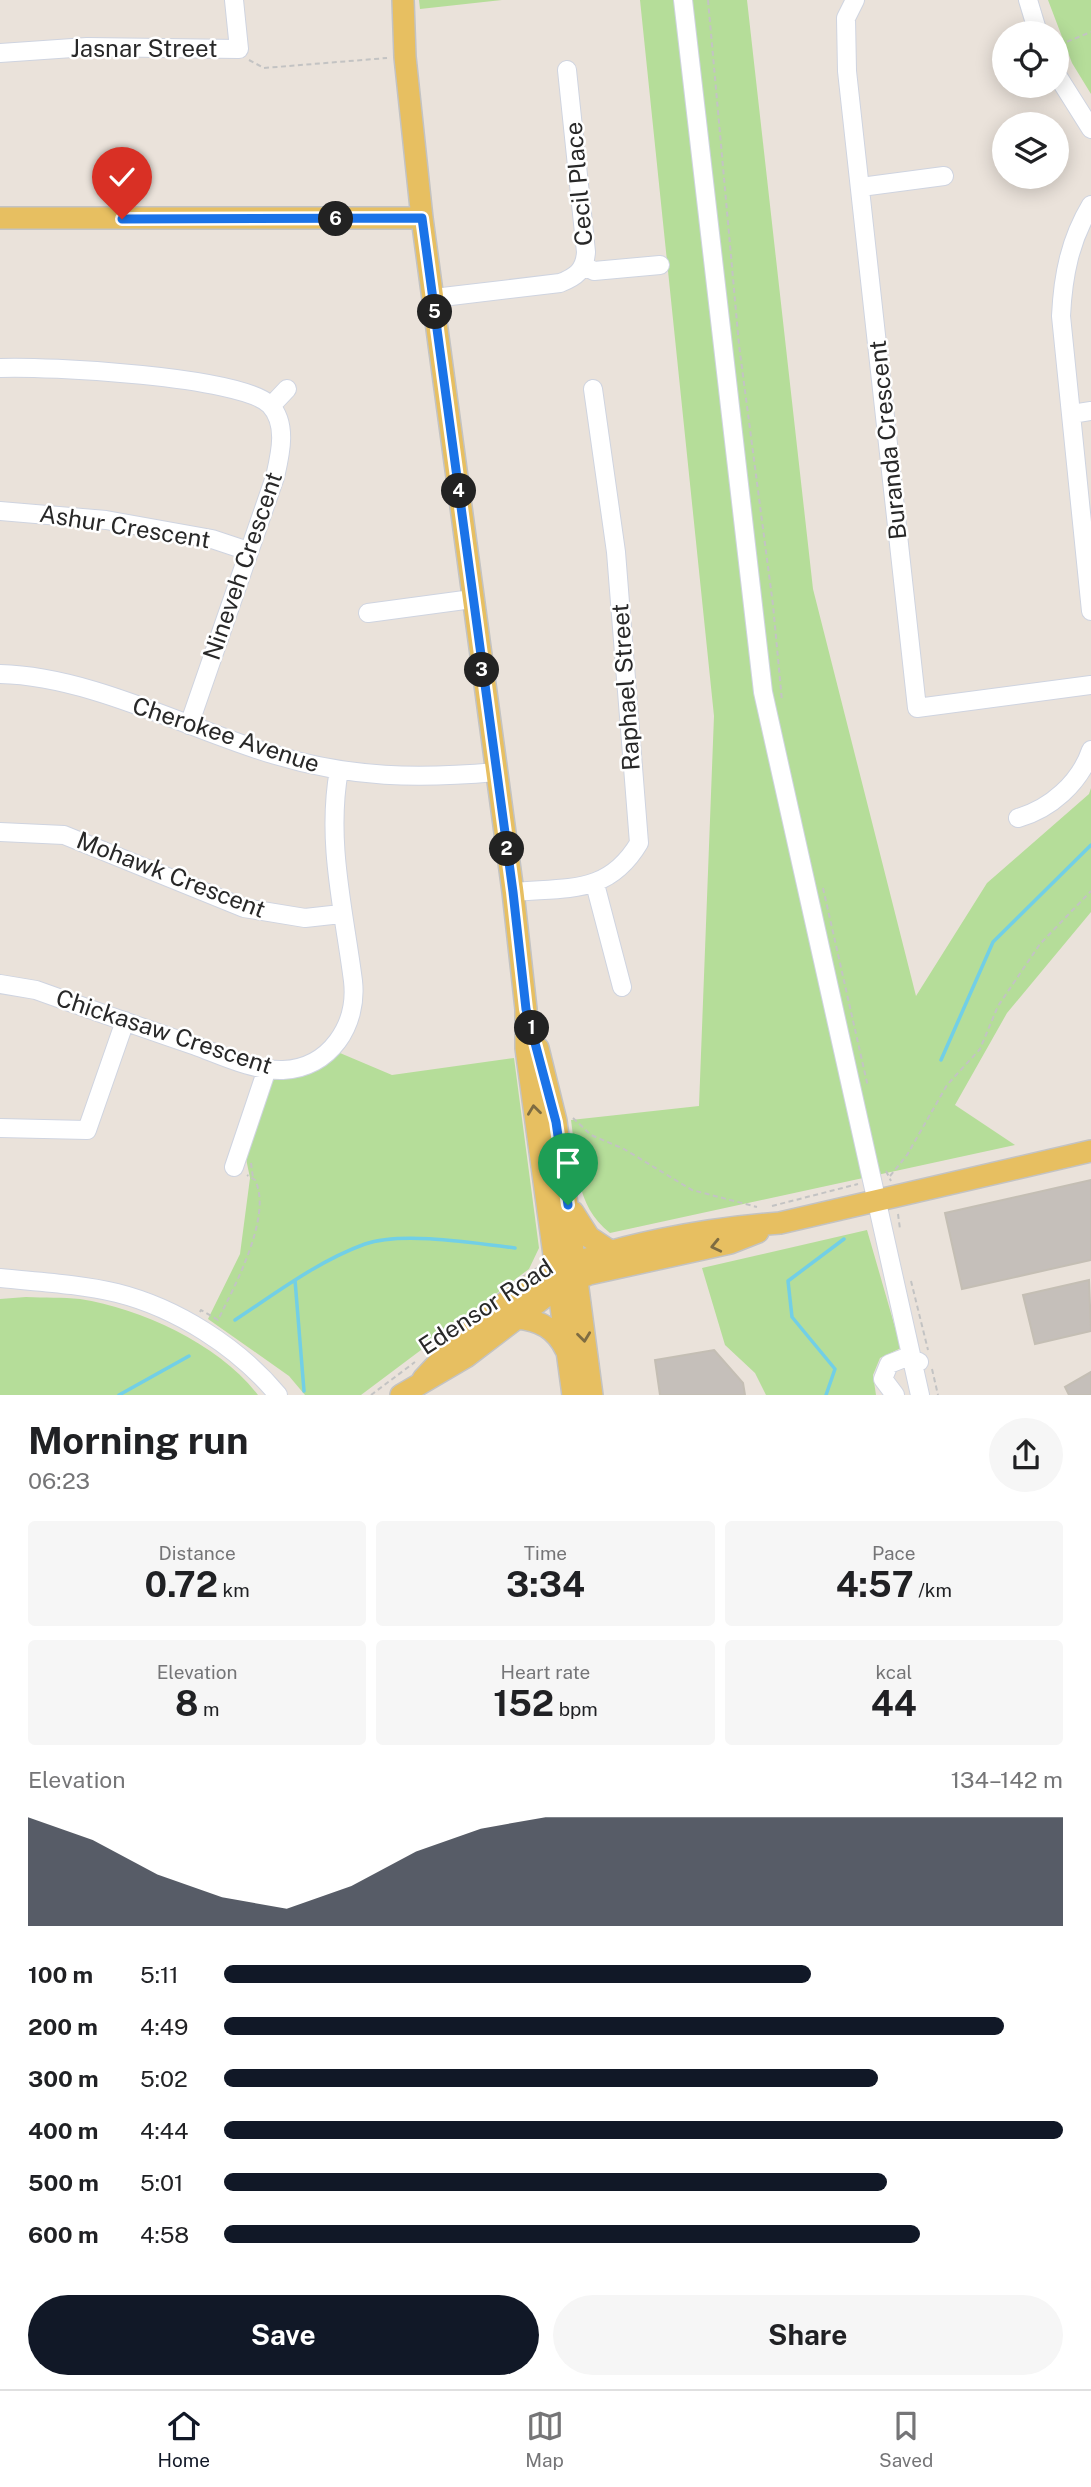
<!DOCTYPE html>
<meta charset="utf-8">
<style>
body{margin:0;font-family:"Public Sans",sans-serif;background:#f6f6f6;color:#202124;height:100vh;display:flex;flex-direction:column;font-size:26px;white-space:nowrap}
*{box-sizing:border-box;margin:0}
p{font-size:23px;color:#757577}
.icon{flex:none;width:38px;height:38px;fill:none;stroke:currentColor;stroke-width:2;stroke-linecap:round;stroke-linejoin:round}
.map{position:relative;height:1395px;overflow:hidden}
.details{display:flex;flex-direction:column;background:#fff;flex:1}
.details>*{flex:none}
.controls{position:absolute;left:992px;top:21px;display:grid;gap:14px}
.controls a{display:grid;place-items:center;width:77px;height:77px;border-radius:50%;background:#fff;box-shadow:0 4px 18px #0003;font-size:35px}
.pin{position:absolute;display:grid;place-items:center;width:60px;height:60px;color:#fff;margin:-72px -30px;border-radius:50% 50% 50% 0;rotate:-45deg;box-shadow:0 0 7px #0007}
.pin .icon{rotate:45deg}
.km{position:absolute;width:35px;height:35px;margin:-18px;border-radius:50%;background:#222;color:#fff;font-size:19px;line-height:35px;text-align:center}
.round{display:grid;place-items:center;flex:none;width:74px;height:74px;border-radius:37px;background:#f6f6f6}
.head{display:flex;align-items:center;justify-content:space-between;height:119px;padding:0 28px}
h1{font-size:38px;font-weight:700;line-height:52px}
.figures{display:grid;grid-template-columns:repeat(3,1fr);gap:10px;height:119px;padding:7px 28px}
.figures div{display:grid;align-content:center;border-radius:7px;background:#f6f6f6;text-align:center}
.figures b{font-size:35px;font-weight:700}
.figures small{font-size:19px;font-weight:400}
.figures p{font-size:19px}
.chart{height:196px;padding:14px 28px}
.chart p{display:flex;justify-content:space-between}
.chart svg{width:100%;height:126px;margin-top:7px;fill:#111827;opacity:.7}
.action{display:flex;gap:14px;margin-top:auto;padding:14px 28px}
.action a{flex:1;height:80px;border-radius:42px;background:#111827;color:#fff;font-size:28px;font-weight:700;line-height:80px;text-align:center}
.action a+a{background:#f6f6f6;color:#202124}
ul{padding:0 28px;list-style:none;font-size:23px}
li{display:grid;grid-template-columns:112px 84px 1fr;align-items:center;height:52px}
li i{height:18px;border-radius:9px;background:#111827}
.tab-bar{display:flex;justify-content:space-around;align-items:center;height:98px;border-top:2px solid #e0e0e0;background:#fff;font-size:19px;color:#757577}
.tab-bar a{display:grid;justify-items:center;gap:4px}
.tab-bar .current{color:#111827}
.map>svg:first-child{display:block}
.green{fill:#b5dd99}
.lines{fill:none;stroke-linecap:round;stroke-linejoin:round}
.stream{stroke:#72cfe6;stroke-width:3.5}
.building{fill:#c5bfba;stroke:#c4beb4;stroke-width:2}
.minor-casing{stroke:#cfd4e0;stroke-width:20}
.major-casing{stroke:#c3c3c3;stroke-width:24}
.path{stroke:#c3c3c3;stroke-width:2;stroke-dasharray:5 3.5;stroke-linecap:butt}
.minor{stroke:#fff;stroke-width:18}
.major{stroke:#e7bf61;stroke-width:21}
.oneway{stroke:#7e6c42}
.route-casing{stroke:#fff;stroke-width:14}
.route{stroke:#1a73e8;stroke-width:9}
.labels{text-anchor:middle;stroke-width:5;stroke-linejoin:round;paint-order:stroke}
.street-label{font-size:24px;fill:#282828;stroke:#fff}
</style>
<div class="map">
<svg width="1091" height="1395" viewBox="0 0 1091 1395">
<rect width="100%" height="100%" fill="#eae2da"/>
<path class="green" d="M 419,0 L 502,0 L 420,9 Z
M 640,0 L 747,0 L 813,589 L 916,996 L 987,883 L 1089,794 L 1091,788 L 1091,912 L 1007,1013 L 955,1105 L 1015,1145 L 610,1233 C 574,1205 577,1162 571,1120 L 699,1106 L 714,716 Z
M 1048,0 L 1091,0 L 1091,94 L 1072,63 Z
M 340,1053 L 392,1075 L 514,1058 L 539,1248 L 529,1269 L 361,1395 L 305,1395 L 289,1376 L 208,1319 L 240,1254 L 250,1178 L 244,1149 L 271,1080 C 298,1078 319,1070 340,1053 Z
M 867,1230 L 901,1348 L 880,1358 L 873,1375 L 876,1395 L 766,1395 L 755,1373 L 725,1345 L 702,1268 Z
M 26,1297 C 44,1298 63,1297 80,1299 C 142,1309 219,1344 258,1395 L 0,1395 L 0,1299 Z"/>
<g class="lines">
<path class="stream" d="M 941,1060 L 993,942 L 1091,845
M 295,1280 L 304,1391
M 235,1320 C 276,1293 318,1261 365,1244 C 402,1231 475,1243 515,1248
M 119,1395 L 189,1356
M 826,1395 L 835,1369 L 792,1317 L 788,1281 L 844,1239"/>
</g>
<path class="building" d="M 1091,1180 L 1091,1260 L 962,1289 L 945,1213 Z
M 1089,1280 L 1091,1331 L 1035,1344 L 1023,1295 Z
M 714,1350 L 743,1383 L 745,1395 L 660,1395 L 655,1360 Z
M 1091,1372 L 1091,1395 L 1069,1395 L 1065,1387 Z"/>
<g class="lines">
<g class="minor-casing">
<path id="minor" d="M 683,0 L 763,692 L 920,1395
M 855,0 L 846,18 L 847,71 L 917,708 L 1091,685
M 1028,0 L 1038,33
M 0,53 L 87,47 L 239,49 L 234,0
M 1057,75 L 1091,129
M 861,187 L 944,176
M 1091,205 C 1070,240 1063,275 1061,316 L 1091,611
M 584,266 L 594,271 L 660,265
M 434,298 L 560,283 C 576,277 585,270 586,252 L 567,70
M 0,368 C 46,366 242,376 270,405 C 288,424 280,455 275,477 L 189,725
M 271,406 L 287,389
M 1072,414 L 1091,411
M 0,511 L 106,520 L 212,539 L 248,551
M 368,613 L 472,599
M 0,674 C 90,676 188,729 275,755 C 351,778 418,779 496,772
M 1018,818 C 1050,809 1080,783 1091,750
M 0,832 L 64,835 L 244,908 L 305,918 L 341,914
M 595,884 L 622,987
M 513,892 C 568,887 608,895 639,843 L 616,552 L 593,389
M 0,984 L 36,990 C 89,1009 143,1028 196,1046 C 223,1056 254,1071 283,1070 C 330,1068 358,1025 353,981 C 344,910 326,842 339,770
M 0,1128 L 87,1130 L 125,1021
M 234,1167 L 267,1069
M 0,1278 C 39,1282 79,1284 117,1293 C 177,1308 238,1347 278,1395
M 895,1395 L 883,1379 L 889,1364 L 907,1357 L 919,1362"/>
</g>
<g class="major-casing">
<path id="major" d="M 403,0 L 405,57 L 422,218 L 513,892 L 526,1009 L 526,1048 L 573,1395
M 0,218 L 422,218
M 538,1048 L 556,1121 L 592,1395
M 573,1212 L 589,1237 L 613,1253
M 517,1318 C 540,1320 556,1329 566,1350
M 423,1379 C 454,1345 505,1297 546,1276 C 605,1245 712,1228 780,1223 L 1091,1151
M 401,1395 L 466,1357 L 558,1287 L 589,1274 L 730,1243 L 758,1232"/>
</g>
<path class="path" d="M 708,0 L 739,345 L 773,605 L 782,701
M 1059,45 L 1091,32
M 249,60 L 264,68 L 387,58
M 823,888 L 868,1087
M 573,1118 L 591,1135 L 624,1149 L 692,1190 L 757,1207
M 251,1163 L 253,1178
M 886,1171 L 891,1181
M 890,1176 L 907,1155 L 947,1085 L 980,1049 L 998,1006 L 1040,944 L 1091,891
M 772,1206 L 858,1184
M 898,1214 L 900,1229
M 911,1281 L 928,1350
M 200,1312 L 201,1310 L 218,1320 C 234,1287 273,1216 255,1180 L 247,1175
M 932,1369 L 938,1395
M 371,1395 L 415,1362"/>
<use href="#minor" class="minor"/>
<use href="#major" class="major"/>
</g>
<defs><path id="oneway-chevron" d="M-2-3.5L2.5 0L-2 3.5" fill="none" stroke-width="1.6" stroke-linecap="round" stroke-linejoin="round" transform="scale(1.75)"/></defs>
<g class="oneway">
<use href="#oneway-chevron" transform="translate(534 1110) rotate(-97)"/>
<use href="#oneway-chevron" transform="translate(716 1246) rotate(167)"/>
<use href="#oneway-chevron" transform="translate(584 1337) rotate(83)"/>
</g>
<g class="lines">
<g class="route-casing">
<path id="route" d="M 122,219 L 422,218 L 513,892 L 526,1009 L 556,1122 L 568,1205"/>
</g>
<use href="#route" class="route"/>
</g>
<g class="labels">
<g class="street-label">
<text x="144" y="57">Jasnar Street</text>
<text transform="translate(579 184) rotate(-95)" y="8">Cecil Place</text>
<text transform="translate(888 440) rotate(-96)" y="8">Buranda Crescent</text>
<text transform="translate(125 527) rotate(9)" y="8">Ashur Crescent</text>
<text transform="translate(243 566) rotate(-71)" y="8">Nineveh Crescent</text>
<text transform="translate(626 687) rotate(-94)" y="8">Raphael Street</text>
<text transform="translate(226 735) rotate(18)" y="8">Cherokee Avenue</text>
<text transform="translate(171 875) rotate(21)" y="8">Mohawk Crescent</text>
<text transform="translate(164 1032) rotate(18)" y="8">Chickasaw Crescent</text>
<text transform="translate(486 1307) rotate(-33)" y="8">Edensor Road</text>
</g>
</g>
</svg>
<div class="controls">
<a><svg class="icon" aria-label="locate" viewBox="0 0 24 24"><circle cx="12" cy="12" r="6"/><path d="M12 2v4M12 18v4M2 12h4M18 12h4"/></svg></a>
<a><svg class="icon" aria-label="layers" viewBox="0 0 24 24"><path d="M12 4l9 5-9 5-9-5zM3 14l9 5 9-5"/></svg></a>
</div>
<div class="pin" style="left:568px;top:1205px;background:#1e9e55"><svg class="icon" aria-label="arrive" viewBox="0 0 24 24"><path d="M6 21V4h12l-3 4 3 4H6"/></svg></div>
<div class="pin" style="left:122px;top:219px;background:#d93025"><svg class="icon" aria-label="check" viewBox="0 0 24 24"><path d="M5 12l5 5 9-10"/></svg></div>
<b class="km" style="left:532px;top:1028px">1</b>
<b class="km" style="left:507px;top:849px">2</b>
<b class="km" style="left:482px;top:670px">3</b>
<b class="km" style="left:459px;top:491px">4</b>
<b class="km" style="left:435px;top:312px">5</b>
<b class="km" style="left:336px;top:219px">6</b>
</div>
<section class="details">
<div class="head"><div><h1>Morning run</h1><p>06:23</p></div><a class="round"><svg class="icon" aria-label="share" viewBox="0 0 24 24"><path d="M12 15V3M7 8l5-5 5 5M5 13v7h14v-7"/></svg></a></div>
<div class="figures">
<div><p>Distance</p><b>0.72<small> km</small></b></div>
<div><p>Time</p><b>3:34</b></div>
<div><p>Pace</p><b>4:57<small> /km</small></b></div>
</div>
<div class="figures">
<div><p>Elevation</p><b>8<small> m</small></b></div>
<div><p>Heart rate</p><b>152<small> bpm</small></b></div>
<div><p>kcal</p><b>44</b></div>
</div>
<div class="chart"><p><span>Elevation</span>134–142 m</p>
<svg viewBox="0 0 160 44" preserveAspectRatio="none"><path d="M0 44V6L10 14L20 26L30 34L40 38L50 30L60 18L70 10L80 6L90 6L100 6L110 6L120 6L130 6L140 6L150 6L160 6V44z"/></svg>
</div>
<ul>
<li><b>100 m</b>5:11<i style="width:70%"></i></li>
<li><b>200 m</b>4:49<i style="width:93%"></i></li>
<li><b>300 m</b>5:02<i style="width:78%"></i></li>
<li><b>400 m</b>4:44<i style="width:100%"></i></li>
<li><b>500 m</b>5:01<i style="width:79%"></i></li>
<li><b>600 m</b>4:58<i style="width:83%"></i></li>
</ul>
<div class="action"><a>Save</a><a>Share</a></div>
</section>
<nav class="tab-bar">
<a class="current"><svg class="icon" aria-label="home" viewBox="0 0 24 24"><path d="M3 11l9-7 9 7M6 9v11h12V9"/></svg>Home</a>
<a><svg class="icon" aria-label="map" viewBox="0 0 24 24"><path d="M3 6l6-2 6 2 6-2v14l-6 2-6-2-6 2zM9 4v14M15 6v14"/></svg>Map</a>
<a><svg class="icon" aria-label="saved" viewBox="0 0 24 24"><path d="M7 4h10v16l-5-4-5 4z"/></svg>Saved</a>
</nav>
